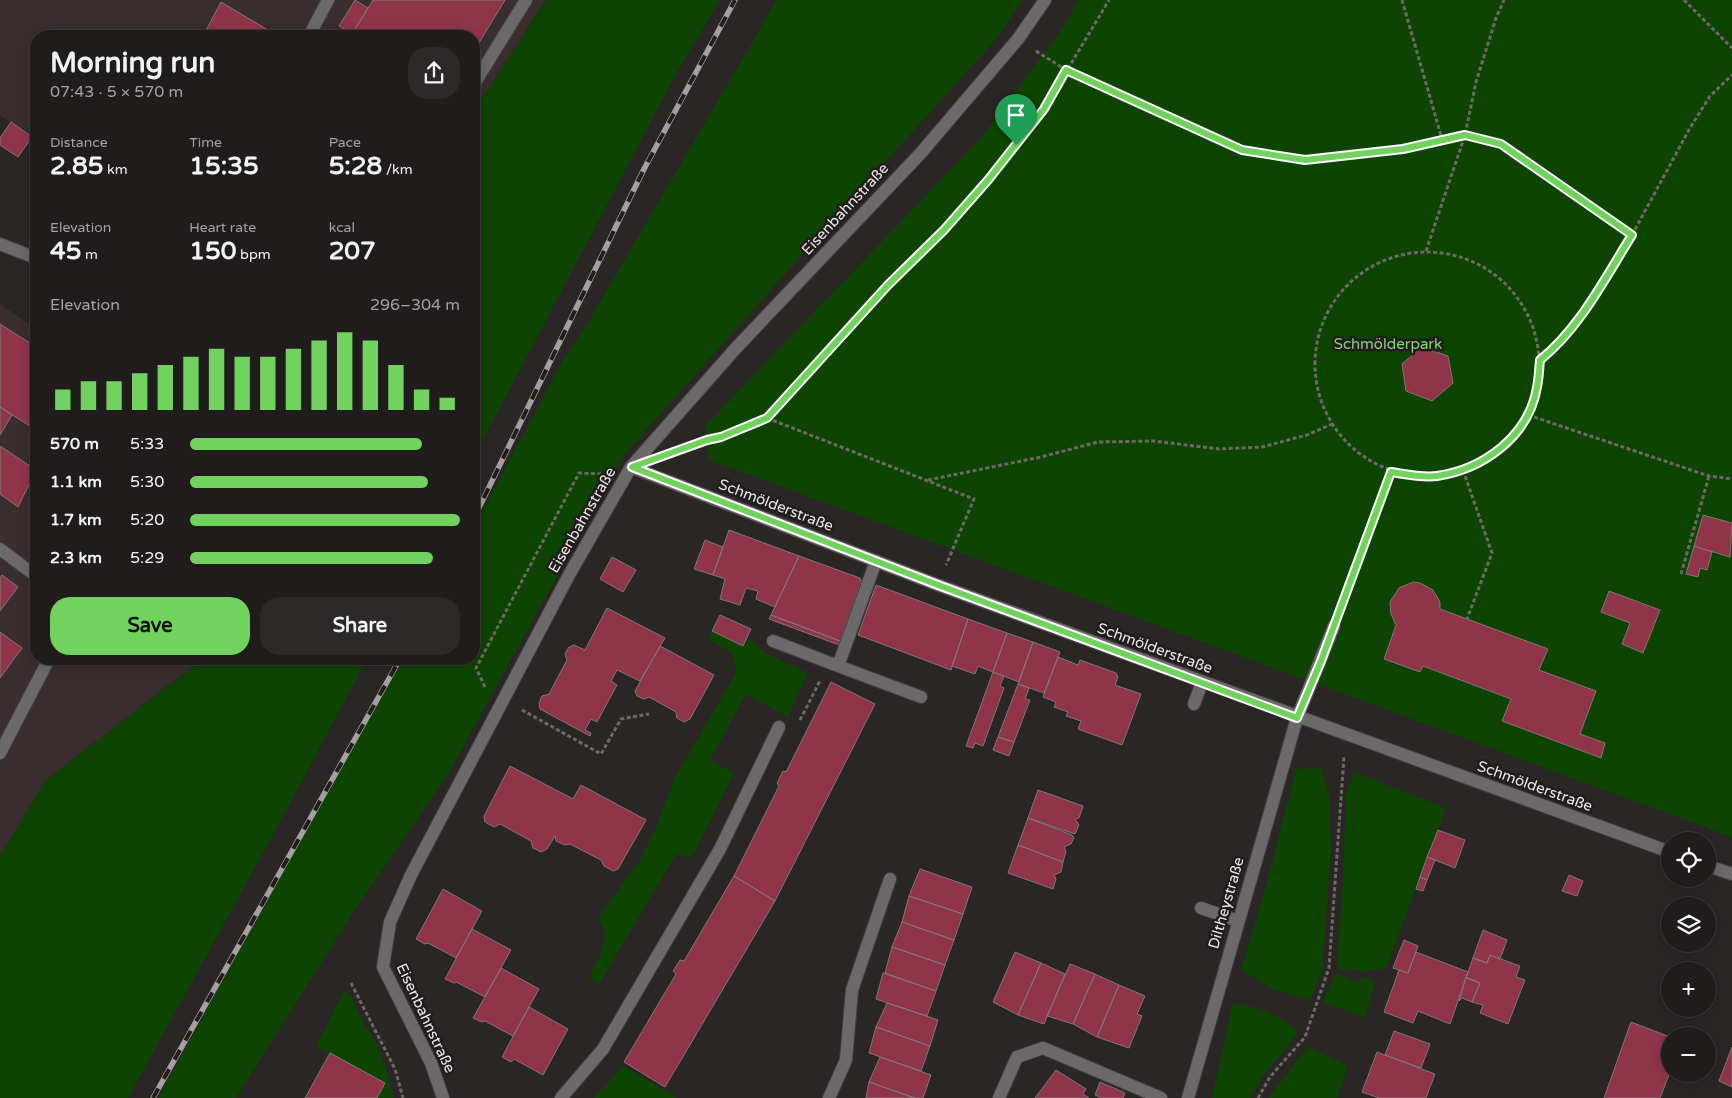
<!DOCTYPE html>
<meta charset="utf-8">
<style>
body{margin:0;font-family:"Varela Round",sans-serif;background:#2d2929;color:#f1f3f6;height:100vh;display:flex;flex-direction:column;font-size:19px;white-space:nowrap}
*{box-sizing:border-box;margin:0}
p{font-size:16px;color:#a2a1a3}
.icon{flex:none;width:28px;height:28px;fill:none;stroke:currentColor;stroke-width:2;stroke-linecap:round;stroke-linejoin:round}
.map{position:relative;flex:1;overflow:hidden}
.panel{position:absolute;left:30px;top:30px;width:450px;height:635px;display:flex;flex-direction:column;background:#201c1c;border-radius:20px;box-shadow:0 2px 12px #0003,0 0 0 1px #3d3a3b}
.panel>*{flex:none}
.fabs{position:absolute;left:1661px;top:832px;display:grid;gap:10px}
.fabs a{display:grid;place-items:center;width:55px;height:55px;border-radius:50%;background:#201c1c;box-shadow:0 2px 12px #0003,0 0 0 1px #3d3a3b;font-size:25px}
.pin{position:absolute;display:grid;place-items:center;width:42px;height:42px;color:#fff;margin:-51px -21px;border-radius:50% 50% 50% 0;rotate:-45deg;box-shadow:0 0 5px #0007}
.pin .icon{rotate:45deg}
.round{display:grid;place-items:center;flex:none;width:52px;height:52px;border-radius:20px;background:#2d2929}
.overview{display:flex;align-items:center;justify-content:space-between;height:85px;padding:0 20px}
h1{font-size:28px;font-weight:800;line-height:38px}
.figures{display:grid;grid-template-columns:repeat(3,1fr);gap:8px;height:85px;padding:5px 20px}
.figures div{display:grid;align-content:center}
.figures b{font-size:25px;font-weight:800}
.figures small{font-size:14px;font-weight:400}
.figures p{font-size:14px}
.chart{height:140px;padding:10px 20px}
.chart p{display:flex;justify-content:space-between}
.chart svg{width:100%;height:90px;margin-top:5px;stroke:#71d25e;stroke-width:6}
.button{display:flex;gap:10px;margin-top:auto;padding:10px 20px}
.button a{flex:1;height:58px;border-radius:20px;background:#71d25e;color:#111;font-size:20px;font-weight:800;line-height:58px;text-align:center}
.button a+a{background:#2d2929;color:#f1f3f6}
ul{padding:0 20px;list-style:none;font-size:16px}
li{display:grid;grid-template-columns:80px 60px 1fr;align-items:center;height:38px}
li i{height:12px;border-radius:6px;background:#71d25e}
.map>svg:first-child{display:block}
.built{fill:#3a2d2f}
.green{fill:#0e4401}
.building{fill:#903449;stroke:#7e7778}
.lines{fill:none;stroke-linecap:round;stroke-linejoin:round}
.service-casing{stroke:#464141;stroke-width:14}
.minor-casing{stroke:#464141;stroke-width:14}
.path{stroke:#6d6969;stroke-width:3;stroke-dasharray:4 2.5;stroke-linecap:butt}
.service{stroke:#6c696a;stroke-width:12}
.minor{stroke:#6c696a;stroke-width:12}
.rail-casing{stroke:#a4a0a1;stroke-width:5.5}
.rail{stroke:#221c1d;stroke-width:4;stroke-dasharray:11;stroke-linecap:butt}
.route-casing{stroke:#fff;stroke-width:10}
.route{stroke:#71d25e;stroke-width:6}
.labels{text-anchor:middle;stroke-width:5;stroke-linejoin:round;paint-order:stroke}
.street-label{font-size:15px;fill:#eae6e7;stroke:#221c1d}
.park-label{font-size:15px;fill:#84d674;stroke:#221c1d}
</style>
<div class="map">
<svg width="1732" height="1098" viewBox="0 0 1732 1098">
<rect width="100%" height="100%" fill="#2b2626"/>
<path class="built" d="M 0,0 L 546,0 L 474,111 L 474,36 L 114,36 L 107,33 L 105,36 L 36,36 L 35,138 L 0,115 Z
M 0,304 L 36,329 L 36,659 L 202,659 L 45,781 L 0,867 Z"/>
<path class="green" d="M 546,0 L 720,0 L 677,72 L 474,457 L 474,111 Z
M 777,0 L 1022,0 L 998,37 L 813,242 L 624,455 L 448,774 L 354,911 L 236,1098 L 158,1098 L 401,659 L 474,659 L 474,527 L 562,362 L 587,324 Z
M 1079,0 L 1732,0 L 1732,837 L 709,460 L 706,425 L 981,138 L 1062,29 Z
M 712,631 L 743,646 L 750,638 L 765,653 L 808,673 L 788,717 L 746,694 L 710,760 L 734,773 L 696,850 L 691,857 L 678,854 L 675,856 L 599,984 L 589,977 C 599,955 613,940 598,918 L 639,862 L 656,827 L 676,776 L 736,673 C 736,651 726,649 708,640 Z
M 203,659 L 367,659 L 269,842 L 128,1098 L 0,1098 L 0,856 L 45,781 Z
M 1321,768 L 1329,794 L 1331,853 L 1322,971 L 1310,1000 L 1274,990 L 1241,970 L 1264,894 L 1296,769 Z
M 1354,772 L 1446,808 L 1386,968 L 1362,972 L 1352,969 L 1347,972 L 1341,970 L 1337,964 L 1343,879 L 1346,795 Z
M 1336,973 L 1355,982 L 1363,977 L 1375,982 L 1365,1018 L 1323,1002 Z
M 344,991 L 351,996 C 356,1012 365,1023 373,1038 C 384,1057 389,1076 393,1098 L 377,1098 L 385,1083 L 316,1046 Z
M 1233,1003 C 1254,1005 1284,1016 1298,1033 L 1263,1076 L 1250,1098 L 1212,1098 Z
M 1308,1047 L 1348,1066 L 1337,1098 L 1268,1098 Z
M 623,1066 L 677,1098 L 594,1098 Z"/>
<path class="building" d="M 355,0 L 368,8 L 352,34 L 339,26 Z
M 373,0 L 505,0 L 474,51 L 474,36 L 356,36 L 352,34 Z
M 221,2 L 268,30 L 268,32 L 276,36 L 203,36 Z
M 11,122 L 32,137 L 18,157 L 0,145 L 0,138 Z
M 0,324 L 36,347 L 36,423 L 33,428 L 0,407 Z
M 1422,347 L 1448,356 L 1453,383 L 1432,401 L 1406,391 L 1402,364 Z
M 0,407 L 12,415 L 0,435 Z
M 0,446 L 36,470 L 18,507 L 0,494 Z
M 1703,515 L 1732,523 L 1730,557 L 1694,546 Z
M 729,530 L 799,556 L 775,607 L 756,599 L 758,591 L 746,588 L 740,605 L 720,599 L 725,579 L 713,575 Z
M 705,540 L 723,547 L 713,575 L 694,569 Z
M 1694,546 L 1712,552 L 1707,570 L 1700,568 L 1698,577 L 1686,574 Z
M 799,556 L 860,578 L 861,582 L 840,641 L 771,615 Z
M 612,557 L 636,570 L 623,592 L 600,579 Z
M 2,575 L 18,587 L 0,611 L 0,578 Z
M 1413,582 L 1420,583 L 1433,590 L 1440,602 L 1440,609 L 1548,649 L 1539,670 L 1596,691 L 1580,734 L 1605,743 L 1601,758 L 1502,721 L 1511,699 L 1423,666 L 1420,672 L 1384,659 L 1396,625 L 1391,614 L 1390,602 L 1399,588 Z
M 876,585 L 968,619 L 951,670 L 858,635 Z
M 1609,591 L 1660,610 L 1643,653 L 1622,644 L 1630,623 L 1601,612 Z
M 607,608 L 665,638 L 640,681 L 617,670 L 611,681 L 617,685 L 597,722 L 591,719 L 585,730 L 591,733 L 590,736 L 540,709 L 539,703 L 542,696 L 549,694 L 567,660 L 565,654 L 569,647 L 574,645 L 585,650 Z
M 720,615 L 751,629 L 743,646 L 712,631 Z
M 771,615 L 840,641 L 839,645 L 769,619 Z
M 968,619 L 1007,633 L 993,672 L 978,666 L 975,674 L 952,666 Z
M 0,632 L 22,648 L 0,678 Z
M 1007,633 L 1033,642 L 1019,682 L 993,672 Z
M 1033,642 L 1060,652 L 1044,693 L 1018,684 Z
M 660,646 L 714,675 L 690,719 L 684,722 L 677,718 L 676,712 L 649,697 L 644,699 L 637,696 L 635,691 Z
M 1058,657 L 1078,665 L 1080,660 L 1116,673 L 1118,677 L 1115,685 L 1141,694 L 1122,745 L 1078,729 L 1081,721 L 1066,716 L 1068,712 L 1054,707 L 1056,702 L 1043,697 Z
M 993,672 L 1004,676 L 1000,686 L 1004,688 L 983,746 L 975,743 L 973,748 L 966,746 Z
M 831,682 L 875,704 L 775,901 L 734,876 L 779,786 L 777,783 L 783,771 L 786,772 Z
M 1018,684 L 1029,688 L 1025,699 L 1030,700 L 1014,742 L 998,737 Z
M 998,737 L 1014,742 L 1009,756 L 993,750 Z
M 510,766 L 573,799 L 581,785 L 646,820 L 618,869 L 613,871 L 604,866 L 601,860 L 570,844 L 565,845 L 556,841 L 555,836 L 547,849 L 541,852 L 533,848 L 531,841 L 500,824 L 494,827 L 485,822 L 484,816 Z
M 1038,790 L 1083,806 L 1079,818 L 1075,819 L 1079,825 L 1075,834 L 1028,818 Z
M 1028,818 L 1072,835 L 1074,837 L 1071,844 L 1064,847 L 1066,851 L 1063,862 L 1018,845 Z
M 1438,830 L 1465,840 L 1455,868 L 1427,857 Z
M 1018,845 L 1063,862 L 1061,872 L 1054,875 L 1056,879 L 1053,889 L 1008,873 Z
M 1427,857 L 1435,860 L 1427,880 L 1420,877 Z
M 920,869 L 972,887 L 963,914 L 909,896 Z
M 1569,875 L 1583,881 L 1577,896 L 1562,891 Z
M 734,876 L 775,901 L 665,1087 L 624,1062 L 676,974 L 673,971 L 680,960 L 684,961 Z
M 1420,877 L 1427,880 L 1423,891 L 1416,889 Z
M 443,889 L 482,911 L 456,958 L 428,943 L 425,944 L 416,939 Z
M 909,896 L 963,914 L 954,940 L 902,922 Z
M 902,922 L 954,940 L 945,965 L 892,947 Z
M 472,929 L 511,950 L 485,997 L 456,982 L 454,983 L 445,979 Z
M 1483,930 L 1507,940 L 1500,959 L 1490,955 L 1487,963 L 1473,958 Z
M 1404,940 L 1418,946 L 1408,973 L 1393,968 Z
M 892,947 L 945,965 L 936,991 L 885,973 Z
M 1015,952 L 1041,963 L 1018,1015 L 993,1002 Z
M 1416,952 L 1468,972 L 1450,1024 L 1418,1011 L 1413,1023 L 1384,1012 L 1399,970 L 1408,973 Z
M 1490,955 L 1520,966 L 1516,977 L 1525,980 L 1508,1024 L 1480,1013 L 1483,1005 L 1472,1002 L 1480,983 L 1466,978 L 1473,958 L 1487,963 Z
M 1041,963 L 1065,974 L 1044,1024 L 1018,1015 Z
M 1070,964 L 1095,974 L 1073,1024 L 1047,1016 Z
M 501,968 L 539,989 L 513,1036 L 485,1021 L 482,1022 L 473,1018 Z
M 883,973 L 936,991 L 927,1016 L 876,999 Z
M 1095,974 L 1119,985 L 1097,1037 L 1073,1024 Z
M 1466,977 L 1480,983 L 1472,1002 L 1462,998 L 1459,1001 Z
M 1119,985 L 1145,996 L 1137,1014 L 1142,1016 L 1129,1048 L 1097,1037 Z
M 887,1003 L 938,1020 L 930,1046 L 876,1027 Z
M 529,1007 L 568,1029 L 543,1075 L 514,1059 L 511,1062 L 502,1057 Z
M 1631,1022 L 1670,1037 L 1670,1072 L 1660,1098 L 1604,1098 Z
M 876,1027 L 930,1046 L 921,1071 L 869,1053 Z
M 1394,1031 L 1430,1044 L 1421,1068 L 1385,1055 Z
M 1732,1047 L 1732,1087 L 1719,1081 Z
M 1377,1052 L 1435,1074 L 1426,1098 L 1379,1098 L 1362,1092 Z
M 330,1053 L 385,1083 L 377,1098 L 305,1098 Z
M 880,1057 L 931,1075 L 923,1098 L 915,1098 L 869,1082 Z
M 1056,1070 L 1086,1089 L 1083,1094 L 1089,1098 L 1035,1098 Z
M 869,1082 L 915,1098 L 866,1098 Z
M 1100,1082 L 1125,1093 L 1123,1098 L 1102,1098 L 1095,1095 Z"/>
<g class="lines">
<g class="service-casing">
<path id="service" d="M 309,36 L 328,0
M 0,549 L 36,576
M 876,561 L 838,666 L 921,697
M 773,641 L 838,666
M 1194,704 L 1202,682
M 1297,718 L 1334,626
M 0,753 L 49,659
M 1201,908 L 1238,921
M 561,1098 L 603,1049 L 720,849 L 779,727
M 829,1098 L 846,1060 L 852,990 L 890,879
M 999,1098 L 1017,1057 L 1043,1048 L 1161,1098"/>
</g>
<g class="minor-casing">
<path id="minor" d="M 474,84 L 526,0
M 0,244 L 36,258
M 631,467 L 938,585 L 1670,852
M 1708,866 L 1732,874
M 443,1098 L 431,1063 L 383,967 L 390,922 L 411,875 L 569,575 L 631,467 L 736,348 L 920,154 L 1018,39 L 1045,0
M 1188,1098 L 1297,718"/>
</g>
<path class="path" d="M 1402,0 L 1442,139
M 1684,0 L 1732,48
M 1036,51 L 1066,70 L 1242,150 L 1305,161 L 1403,149 L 1465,135 L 1501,144 L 1632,235
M 1426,251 L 1465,135 L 1476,82 L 1496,18 L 1504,0
M1315 364a112 112 0 1 1 224 0a112 112 0 1 1-224 0Z
M 1540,360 L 1559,345 L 1579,318 L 1632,235 L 1690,128 L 1710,96 L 1732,75
M 1528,415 L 1709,476 L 1732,479
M 767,418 L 974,499 L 946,565
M 676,451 L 721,437 L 767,418 L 888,285 L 944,230 L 988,180 L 1044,109 L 1109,0
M 1463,470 L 1492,553 L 1467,619
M 928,480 L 1041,457 L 1098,442 L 1154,441 L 1219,449 L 1262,447 L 1307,435 L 1332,424
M 1681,574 L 1709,476
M 1341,607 L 1391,471
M 485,687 L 476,668 L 579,473 L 603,474
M 522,710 L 601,754 L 621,719 L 649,714
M 800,720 L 820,681
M 351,983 L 395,1069 L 403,1098
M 1258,1098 L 1270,1077 L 1305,1037 L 1329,968 L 1344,756"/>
<use href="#service" class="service"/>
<use href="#minor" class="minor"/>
<g class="rail-casing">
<path id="rail" d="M 474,518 L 644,169 L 735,0
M 153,1098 L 400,659"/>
</g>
<use href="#rail" class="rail"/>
</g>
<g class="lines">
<g class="route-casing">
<path id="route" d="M 1066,70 L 1242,150 L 1305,160 L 1403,149 L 1465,135 L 1501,144 L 1632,235 C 1605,278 1580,328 1540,360 C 1539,369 1539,378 1537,387 C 1529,436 1484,469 1437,476 C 1422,478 1405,474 1391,472 L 1321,661 L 1297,718 L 938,585 L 632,467 L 707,440 L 721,437 L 767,418 L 888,285 L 944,230 L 988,180 L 1044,109 Z"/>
</g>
<use href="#route" class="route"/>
</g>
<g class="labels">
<g class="street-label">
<text transform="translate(845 209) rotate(-47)" y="5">Eisenbahnstraße</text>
<text transform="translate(776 505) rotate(21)" y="5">Schmölderstraße</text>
<text transform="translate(582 520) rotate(-60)" y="5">Eisenbahnstraße</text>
<text transform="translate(1155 648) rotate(20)" y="5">Schmölderstraße</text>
<text transform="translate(1535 786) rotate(20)" y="5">Schmölderstraße</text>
<text transform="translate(1226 903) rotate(-74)" y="5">Diltheystraße</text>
<text transform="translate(426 1018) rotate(65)" y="5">Eisenbahnstraße</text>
</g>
<g class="park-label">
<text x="1388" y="349">Schmölderpark</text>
</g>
</g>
</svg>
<div class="fabs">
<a><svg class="icon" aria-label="locate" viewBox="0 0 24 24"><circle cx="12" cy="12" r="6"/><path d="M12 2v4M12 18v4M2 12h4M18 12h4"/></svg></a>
<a><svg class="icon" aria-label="layers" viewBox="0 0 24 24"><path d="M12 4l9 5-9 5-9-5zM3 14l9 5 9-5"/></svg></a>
<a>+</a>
<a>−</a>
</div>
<div class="pin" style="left:1016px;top:145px;background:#1e9e55"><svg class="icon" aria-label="arrive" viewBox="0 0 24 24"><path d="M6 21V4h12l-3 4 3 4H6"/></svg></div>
<section class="panel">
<div class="overview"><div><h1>Morning run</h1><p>07:43 · 5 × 570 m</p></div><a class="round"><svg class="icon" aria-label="share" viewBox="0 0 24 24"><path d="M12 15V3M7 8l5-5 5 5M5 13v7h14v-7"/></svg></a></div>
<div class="figures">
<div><p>Distance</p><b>2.85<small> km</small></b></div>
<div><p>Time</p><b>15:35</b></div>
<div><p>Pace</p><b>5:28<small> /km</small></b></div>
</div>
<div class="figures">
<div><p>Elevation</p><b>45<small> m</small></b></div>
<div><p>Heart rate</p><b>150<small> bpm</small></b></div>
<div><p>kcal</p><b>207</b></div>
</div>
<div class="chart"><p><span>Elevation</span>296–304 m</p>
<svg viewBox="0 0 160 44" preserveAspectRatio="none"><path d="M5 44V34M15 44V30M25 44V30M35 44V26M45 44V22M55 44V18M65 44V14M75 44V18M85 44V18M95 44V14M105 44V10M115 44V6M125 44V10M135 44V22M145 44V34M155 44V38"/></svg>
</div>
<ul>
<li><b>570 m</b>5:33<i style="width:86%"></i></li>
<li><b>1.1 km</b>5:30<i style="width:88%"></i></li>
<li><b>1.7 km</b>5:20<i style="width:100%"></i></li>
<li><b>2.3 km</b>5:29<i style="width:90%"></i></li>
</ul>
<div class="button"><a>Save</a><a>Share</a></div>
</section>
</div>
